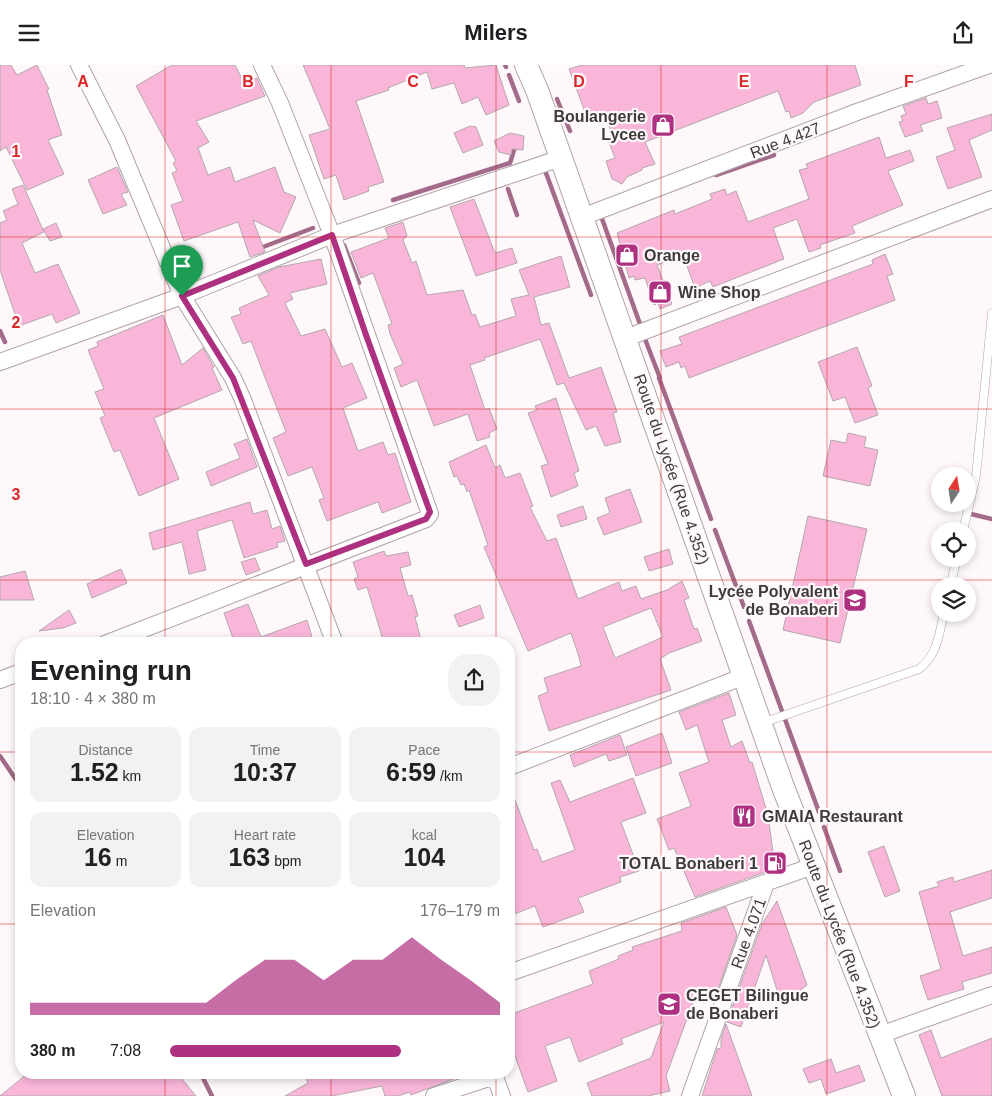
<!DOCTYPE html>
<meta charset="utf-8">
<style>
body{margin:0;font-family:Arial,sans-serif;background:#f2f2f2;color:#202124;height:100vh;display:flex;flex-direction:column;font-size:19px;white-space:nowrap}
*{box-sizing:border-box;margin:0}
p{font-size:16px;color:#757577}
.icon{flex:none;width:28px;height:28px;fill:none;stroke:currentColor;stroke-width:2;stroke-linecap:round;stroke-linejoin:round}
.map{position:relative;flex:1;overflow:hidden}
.details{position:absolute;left:15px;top:572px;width:500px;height:442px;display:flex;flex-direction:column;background:#fff;border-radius:20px;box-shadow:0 2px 8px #0003}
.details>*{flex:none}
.needle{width:32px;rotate:12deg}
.buttons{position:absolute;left:931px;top:402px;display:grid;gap:10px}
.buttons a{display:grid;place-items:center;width:45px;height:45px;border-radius:50%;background:#fff;box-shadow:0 2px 8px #0003;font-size:25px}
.pin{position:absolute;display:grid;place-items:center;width:42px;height:42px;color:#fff;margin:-51px -21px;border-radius:50% 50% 50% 0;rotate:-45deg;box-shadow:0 0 5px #0007}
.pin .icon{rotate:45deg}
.round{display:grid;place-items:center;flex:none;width:52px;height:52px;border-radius:20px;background:#f2f2f2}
.head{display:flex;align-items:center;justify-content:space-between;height:85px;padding:0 15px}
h1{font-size:28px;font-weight:600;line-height:38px}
.stats{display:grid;grid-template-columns:repeat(3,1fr);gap:8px;height:85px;padding:5px 15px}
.stats div{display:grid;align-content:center;border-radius:12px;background:#f2f2f2;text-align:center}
.stats b{font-size:25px;font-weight:600}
.stats small{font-size:14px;font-weight:400}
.stats p{font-size:14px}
.chart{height:140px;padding:10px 15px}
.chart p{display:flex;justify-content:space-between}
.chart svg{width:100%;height:90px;margin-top:5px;fill:#ae3080;opacity:.7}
ul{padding:0 15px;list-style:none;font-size:16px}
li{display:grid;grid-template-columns:80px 60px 1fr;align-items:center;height:38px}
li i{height:12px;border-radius:6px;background:#ae3080}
header{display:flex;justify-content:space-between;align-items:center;height:65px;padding:0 15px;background:#fff;font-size:22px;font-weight:600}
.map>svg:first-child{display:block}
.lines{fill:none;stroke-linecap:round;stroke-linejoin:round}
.stream{stroke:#a36b8a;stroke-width:4.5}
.building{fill:#f9b6d9;stroke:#b3a8ad;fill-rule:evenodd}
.service-casing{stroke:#aea3a8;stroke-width:9}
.minor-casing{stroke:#aea3a8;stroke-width:18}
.secondary-casing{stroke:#aea3a8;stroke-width:24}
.service{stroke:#fff;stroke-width:8}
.minor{stroke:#fff;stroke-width:16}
.secondary{stroke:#fff;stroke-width:22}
.route-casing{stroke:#fff;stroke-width:10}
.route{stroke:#ae3080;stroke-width:6}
.grid{fill:none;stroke:#d62828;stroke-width:1;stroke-opacity:0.55}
.labels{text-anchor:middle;stroke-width:4.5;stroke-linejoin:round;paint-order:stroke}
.poi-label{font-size:16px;font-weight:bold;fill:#3f3b3d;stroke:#fff8fb;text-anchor:start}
.street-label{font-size:16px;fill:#3f3b3d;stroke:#fff8fb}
.grid-label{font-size:16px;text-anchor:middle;font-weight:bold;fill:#d62828;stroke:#fff8fb;stroke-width:4.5;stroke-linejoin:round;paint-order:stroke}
</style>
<header><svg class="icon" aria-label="menu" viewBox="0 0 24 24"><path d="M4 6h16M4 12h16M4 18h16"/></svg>Milers<svg class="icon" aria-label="share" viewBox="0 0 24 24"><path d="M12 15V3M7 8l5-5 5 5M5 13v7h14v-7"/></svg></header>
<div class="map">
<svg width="992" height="1031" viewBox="0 0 992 1031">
<rect width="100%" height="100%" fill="#fff8fb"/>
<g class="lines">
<path class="stream" d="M 505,0 L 506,2
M 509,10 L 519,36
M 557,34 L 570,66
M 546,108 L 591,230
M 716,110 L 774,90
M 508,124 L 517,150
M 393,135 L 510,98 L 514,85
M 601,151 L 640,259
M 344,180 L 359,218
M 263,182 L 313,163
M 0,266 L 5,277
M 645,274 L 660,313
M 659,313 L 711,454
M 971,449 L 992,454
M 715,465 L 744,542
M 749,556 L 819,747
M 0,691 L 21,722
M 824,762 L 840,806
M 201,1009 L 212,1031"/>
</g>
<path class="building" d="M 0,0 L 11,0 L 17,10 L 37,0 L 49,24 L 47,25 L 62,70 L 48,75 L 64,109 L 27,125 L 6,82 L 0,86 Z
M 172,0 L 235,0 L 244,18 L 257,13 L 265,31 L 196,56 L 209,77 L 198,83 L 208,110 L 230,102 L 235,117 L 275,102 L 284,127 L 296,132 L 280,168 L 253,155 L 265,187 L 250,192 L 238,157 L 184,176 L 171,140 L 183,136 L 172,108 L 177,106 L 173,98 L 176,96 L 136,21 Z
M 303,0 L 464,0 L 465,3 L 496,0 L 509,40 L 486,50 L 478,32 L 462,39 L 454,18 L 432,24 L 427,7 L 388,23 L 389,25 L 356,36 L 384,117 L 368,122 L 369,126 L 344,135 L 336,110 L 324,114 L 309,70 L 330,64 Z
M 582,0 L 855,0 L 861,20 L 814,37 L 803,48 L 791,53 L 789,46 L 786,47 L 778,26 L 645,77 L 655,99 L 642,103 L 642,105 L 627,112 L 622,119 L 612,114 L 606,96 L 615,93 L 609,77 L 614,75 L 604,47 L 588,55 L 569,4 Z
M 926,33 L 928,39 L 937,36 L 942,53 L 920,60 L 923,66 L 905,72 L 899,57 L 903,56 L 901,51 L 906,49 L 903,41 Z
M 992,49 L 992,65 L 969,75 L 982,112 L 948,124 L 936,92 L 955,85 L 947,63 Z
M 470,61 L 476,62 L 483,80 L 463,88 L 454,68 Z
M 510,68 L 524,71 L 523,85 L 512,84 L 511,90 L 499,87 L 494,76 Z
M 879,72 L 886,93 L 910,85 L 914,96 L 888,106 L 903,140 L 852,161 L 855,168 L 820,180 L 821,183 L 809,187 L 797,154 L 773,163 L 784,194 L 713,222 L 710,216 L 695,223 L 683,190 L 657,200 L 672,239 L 660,244 L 658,238 L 654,240 L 645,213 L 635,215 L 634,211 L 629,213 L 617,168 L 674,145 L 675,149 L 712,134 L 710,129 L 725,124 L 727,130 L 736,126 L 748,157 L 809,134 L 799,105 L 808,103 L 806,99 Z
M 117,102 L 128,127 L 121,129 L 127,140 L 103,149 L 88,115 Z
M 23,120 L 44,167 L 22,178 L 35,208 L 58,199 L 80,248 L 56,258 L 52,249 L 19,261 L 0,205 L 0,158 L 7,155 L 3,146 L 18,139 L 12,124 Z
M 474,134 L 495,188 L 512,183 L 517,198 L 476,211 L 450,142 Z
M 403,157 L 407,171 L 403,175 L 412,198 L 416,196 L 427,230 L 463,225 L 472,250 L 475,249 L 480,262 L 516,251 L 511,234 L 529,230 L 519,205 L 561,191 L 570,222 L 534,232 L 541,260 L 549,258 L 569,313 L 601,302 L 617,347 L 613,348 L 621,377 L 605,381 L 596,361 L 586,365 L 564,318 L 557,320 L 540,274 L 484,293 L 485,295 L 470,300 L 485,345 L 489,343 L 497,364 L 489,368 L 490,372 L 477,376 L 468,349 L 434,361 L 417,315 L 401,322 L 394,303 L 403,299 L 390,269 L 388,260 L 392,259 L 373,208 L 361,213 L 351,187 L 389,173 L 385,163 Z
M 56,158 L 62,172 L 50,176 L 43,164 Z
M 885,189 L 893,209 L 887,211 L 895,235 L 689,313 L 685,301 L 681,303 L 679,297 L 666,302 L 660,286 L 682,279 L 679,272 L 873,199 L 872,195 Z
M 321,194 L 327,219 L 290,228 L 293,234 L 285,238 L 301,271 L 325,264 L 342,302 L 352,298 L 367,333 L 343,343 L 358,386 L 383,377 L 388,390 L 395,388 L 411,437 L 382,448 L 378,437 L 327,456 L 319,435 L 324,433 L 312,402 L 288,411 L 273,373 L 286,367 L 251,276 L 243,279 L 231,252 L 241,249 L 239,243 L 269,230 L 258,211 L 279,202 Z
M 163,250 L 182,300 L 203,283 L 214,302 L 212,303 L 222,325 L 154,353 L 179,414 L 139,431 L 120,385 L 114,387 L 100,353 L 105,351 L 95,327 L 104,324 L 88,285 L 98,281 L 97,277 Z
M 857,282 L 872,321 L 868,323 L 878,350 L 855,358 L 845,332 L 833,336 L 818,297 Z
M 556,333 L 579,406 L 574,408 L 578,421 L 551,432 L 541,401 L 548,399 L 528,348 L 537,345 L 535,341 Z
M 848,368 L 866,372 L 864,382 L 878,385 L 870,421 L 823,411 L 831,375 L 846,378 Z
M 247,374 L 257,402 L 211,421 L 206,407 L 240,393 L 234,379 Z
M 486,380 L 495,403 L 500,400 L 505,413 L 520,408 L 533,441 L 530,442 L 547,476 L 556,473 L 578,534 L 619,517 L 622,526 L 636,521 L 641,534 L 667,525 L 682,516 L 689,533 L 684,535 L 694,564 L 697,563 L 702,576 L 669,588 L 660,594 L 671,625 L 549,666 L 538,631 L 548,627 L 544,613 L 581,601 L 579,592 L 571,568 L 528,586 L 484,482 L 488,480 L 469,425 L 467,427 L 464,419 L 461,420 L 457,411 L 454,412 L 449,397 ZM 651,543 L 663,572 L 615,593 L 603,562 Z
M 630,424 L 642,457 L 604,470 L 597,453 L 610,448 L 605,433 Z
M 250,437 L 253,449 L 267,445 L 272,464 L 280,461 L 285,476 L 277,478 L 278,482 L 244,493 L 232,455 L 197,466 L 206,505 L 189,509 L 182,477 L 153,485 L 149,468 Z
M 583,441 L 587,454 L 561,462 L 557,450 Z
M 808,451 L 867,464 L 840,578 L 783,565 Z
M 669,484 L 673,499 L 649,506 L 644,492 Z
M 384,486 L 386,491 L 408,487 L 411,500 L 400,503 L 408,531 L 412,530 L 418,551 L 415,552 L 422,579 L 389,579 L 388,574 L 383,575 L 367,522 L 358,525 L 354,514 L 358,512 L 353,497 Z
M 255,493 L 260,505 L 246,510 L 241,497 Z
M 121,504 L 127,518 L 92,533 L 87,519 Z
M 25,506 L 34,535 L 0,535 L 0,512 Z
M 248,539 L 261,572 L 307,555 L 314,579 L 235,579 L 224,548 Z
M 480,540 L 484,553 L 459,562 L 454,550 Z
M 69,545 L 76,558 L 63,563 L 39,566 Z
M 729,628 L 736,650 L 722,655 L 731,682 L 742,676 L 750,698 L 752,697 L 768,750 L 775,802 L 774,804 L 695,832 L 674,783 L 669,785 L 657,754 L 691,741 L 679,708 L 709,697 L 697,660 L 686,665 L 679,647 Z
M 662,668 L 672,698 L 636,711 L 626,682 Z
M 620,670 L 627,690 L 609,696 L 606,689 L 574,702 L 570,690 Z
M 633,713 L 646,748 L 621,757 L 639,806 L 620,812 L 621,817 L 578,833 L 584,847 L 543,862 L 535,841 L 509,851 L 509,719 L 534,785 L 537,784 L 542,797 L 575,785 L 551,718 L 560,715 L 570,737 Z
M 884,781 L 900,826 L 885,832 L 868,787 Z
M 992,805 L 992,833 L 950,847 L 963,891 L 992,882 L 992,908 L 962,917 L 964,924 L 928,935 L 920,911 L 941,904 L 919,827 L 939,821 L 937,817 L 953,812 L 954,817 Z
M 777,836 L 807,920 L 798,927 L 797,934 L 781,938 L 766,890 L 741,962 L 727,957 L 762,859 Z
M 726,842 L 737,870 L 716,930 L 698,924 L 666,1011 L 670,1026 L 648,1031 L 592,1031 L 587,1018 L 651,993 L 664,957 L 621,974 L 623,979 L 579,997 L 570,972 L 545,981 L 557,1016 L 528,1027 L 515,991 L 512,993 L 509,984 L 509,950 L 593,919 L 589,906 L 619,894 L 618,891 L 633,885 L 632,882 L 682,866 L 681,858 Z
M 726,959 L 752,1031 L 702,1031 L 717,984 L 721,983 L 721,974 Z
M 931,965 L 941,993 L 992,973 L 992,1031 L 942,1031 L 919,970 Z
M 831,994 L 836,1008 L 859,1000 L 865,1016 L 826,1029 L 821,1014 L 809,1018 L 803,1004 Z
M 27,1009 L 178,1009 L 196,1031 L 0,1031 Z
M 304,1009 L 460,1009 L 461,1011 L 411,1030 L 410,1027 L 398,1031 L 385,1031 L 382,1021 L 332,1031 L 285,1031 L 308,1018 Z"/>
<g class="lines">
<g class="service-casing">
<path id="service" d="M 963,466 L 976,411 L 992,248
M 950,521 L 957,494
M 762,658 L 919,604 C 937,591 939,569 944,549"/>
</g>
<g class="minor-casing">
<path id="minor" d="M 79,0 L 117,75 L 182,231 L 233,313 L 243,335 L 335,579
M 582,152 L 857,47 L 989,0
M 626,273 L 992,134
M 0,297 L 182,231 L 332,170 L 561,93
M 105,579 L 426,454 L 430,449 L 332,170 L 280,38 L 262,0
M 0,615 L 21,607
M 509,702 L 745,611
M 509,908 L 813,801
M 880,970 L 992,930
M 494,1009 L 502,1031
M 434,1031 L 495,1011
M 690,1031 L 766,818"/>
</g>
<g class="secondary-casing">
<path id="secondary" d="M 526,0 L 537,25 L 783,722 L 904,1031"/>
</g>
<use href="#service" class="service"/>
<use href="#minor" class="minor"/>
<use href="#secondary" class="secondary"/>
</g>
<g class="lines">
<g class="route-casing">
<path id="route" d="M 332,170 L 366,270 L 430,447 L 426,454 L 306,499 L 233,313 L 182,231 Z"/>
</g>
<use href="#route" class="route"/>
</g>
<path class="grid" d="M 165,0 L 165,579M 331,0 L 331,579M 496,0 L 496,579M 661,0 L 661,1031M 827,0 L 827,1031M 0,172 L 992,172M 0,344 L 992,344M 0,515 L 992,515M 0,687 L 21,687M 509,687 L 992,687M 0,859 L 21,859M 509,859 L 992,859M 165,1009 L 165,1031M 331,1009 L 331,1031M 496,1009 L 496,1031"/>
<defs>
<g id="shop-square" transform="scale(1.25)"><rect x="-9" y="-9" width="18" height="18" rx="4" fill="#ae3080" stroke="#fff8fb"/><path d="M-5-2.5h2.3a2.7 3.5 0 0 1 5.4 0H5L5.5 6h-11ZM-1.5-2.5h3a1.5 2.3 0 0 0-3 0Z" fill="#fff"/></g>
<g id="school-square" transform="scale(1.25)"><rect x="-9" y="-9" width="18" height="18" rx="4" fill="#ae3080" stroke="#fff8fb"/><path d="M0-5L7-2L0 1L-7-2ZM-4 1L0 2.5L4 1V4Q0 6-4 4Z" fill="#fff"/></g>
<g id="restaurant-square" transform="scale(1.25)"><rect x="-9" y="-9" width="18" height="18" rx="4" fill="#ae3080" stroke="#fff8fb"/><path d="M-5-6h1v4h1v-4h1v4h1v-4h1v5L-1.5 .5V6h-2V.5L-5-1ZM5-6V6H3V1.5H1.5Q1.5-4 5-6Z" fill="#fff"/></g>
<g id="fuel-square" transform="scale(1.25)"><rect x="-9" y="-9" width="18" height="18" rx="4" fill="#ae3080" stroke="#fff8fb"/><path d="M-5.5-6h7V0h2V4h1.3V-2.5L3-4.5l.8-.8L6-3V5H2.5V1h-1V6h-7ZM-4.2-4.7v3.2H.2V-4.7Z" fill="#fff"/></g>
</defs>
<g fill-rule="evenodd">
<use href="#shop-square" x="663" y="60"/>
<use href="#shop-square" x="627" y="190"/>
<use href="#shop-square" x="660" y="227"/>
<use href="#school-square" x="855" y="535"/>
<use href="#restaurant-square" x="744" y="751"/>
<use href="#fuel-square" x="775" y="798"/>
<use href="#school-square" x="669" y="939"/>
</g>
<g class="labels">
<g class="poi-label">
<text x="646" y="57" text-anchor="end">Boulangerie<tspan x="646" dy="18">Lycee</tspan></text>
<text x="644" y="196">Orange</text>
<text x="678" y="233">Wine Shop</text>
<text x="838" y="532" text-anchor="end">Lycée Polyvalent<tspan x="838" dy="18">de Bonaberi</tspan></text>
<text x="762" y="757">GMAIA Restaurant</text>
<text x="758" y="804" text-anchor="end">TOTAL Bonaberi 1</text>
<text x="686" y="936">CEGET Bilingue<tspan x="686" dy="18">de Bonaberi</tspan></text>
</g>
<g class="street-label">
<text transform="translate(785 75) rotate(-21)" y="6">Rue 4.427</text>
<text transform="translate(672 404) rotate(71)" y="6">Route du Lycée (Rue 4.352)</text>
<text transform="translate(748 868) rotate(-70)" y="6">Rue 4.071</text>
<text transform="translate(840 869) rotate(69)" y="6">Route du Lycée (Rue 4.352)</text>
</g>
</g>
<g class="grid-label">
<text x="83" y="22">A</text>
<text x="248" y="22">B</text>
<text x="413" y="22">C</text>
<text x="579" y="22">D</text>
<text x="744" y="22">E</text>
<text x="909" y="22">F</text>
<text x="16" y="92">1</text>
<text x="16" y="263">2</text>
<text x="16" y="435">3</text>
</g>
</svg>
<div class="buttons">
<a><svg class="needle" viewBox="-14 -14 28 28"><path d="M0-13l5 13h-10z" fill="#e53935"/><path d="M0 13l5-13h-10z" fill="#757577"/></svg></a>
<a><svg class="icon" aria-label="locate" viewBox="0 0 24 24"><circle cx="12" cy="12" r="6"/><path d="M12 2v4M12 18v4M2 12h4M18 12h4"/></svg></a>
<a><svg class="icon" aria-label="layers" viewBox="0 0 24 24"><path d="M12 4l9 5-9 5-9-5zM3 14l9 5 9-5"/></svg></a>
</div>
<div class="pin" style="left:182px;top:231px;background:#1e9e55"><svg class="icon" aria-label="arrive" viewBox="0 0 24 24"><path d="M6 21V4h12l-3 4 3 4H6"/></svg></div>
<section class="details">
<div class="head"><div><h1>Evening run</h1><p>18:10 · 4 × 380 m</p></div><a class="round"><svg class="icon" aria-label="share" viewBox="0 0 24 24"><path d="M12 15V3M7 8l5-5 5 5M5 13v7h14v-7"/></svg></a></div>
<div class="stats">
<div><p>Distance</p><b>1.52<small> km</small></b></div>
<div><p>Time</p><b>10:37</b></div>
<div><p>Pace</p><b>6:59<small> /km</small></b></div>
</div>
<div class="stats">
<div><p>Elevation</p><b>16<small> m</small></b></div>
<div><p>Heart rate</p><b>163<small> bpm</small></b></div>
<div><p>kcal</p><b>104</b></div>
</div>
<div class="chart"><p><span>Elevation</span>176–179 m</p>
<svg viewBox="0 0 160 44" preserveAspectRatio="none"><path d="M0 44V38L10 38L20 38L30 38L40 38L50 38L60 38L70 27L80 17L90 17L100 27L110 17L120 17L130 6L140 17L150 27L160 38V44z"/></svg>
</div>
<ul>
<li><b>380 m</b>7:08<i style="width:70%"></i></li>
</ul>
</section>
</div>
